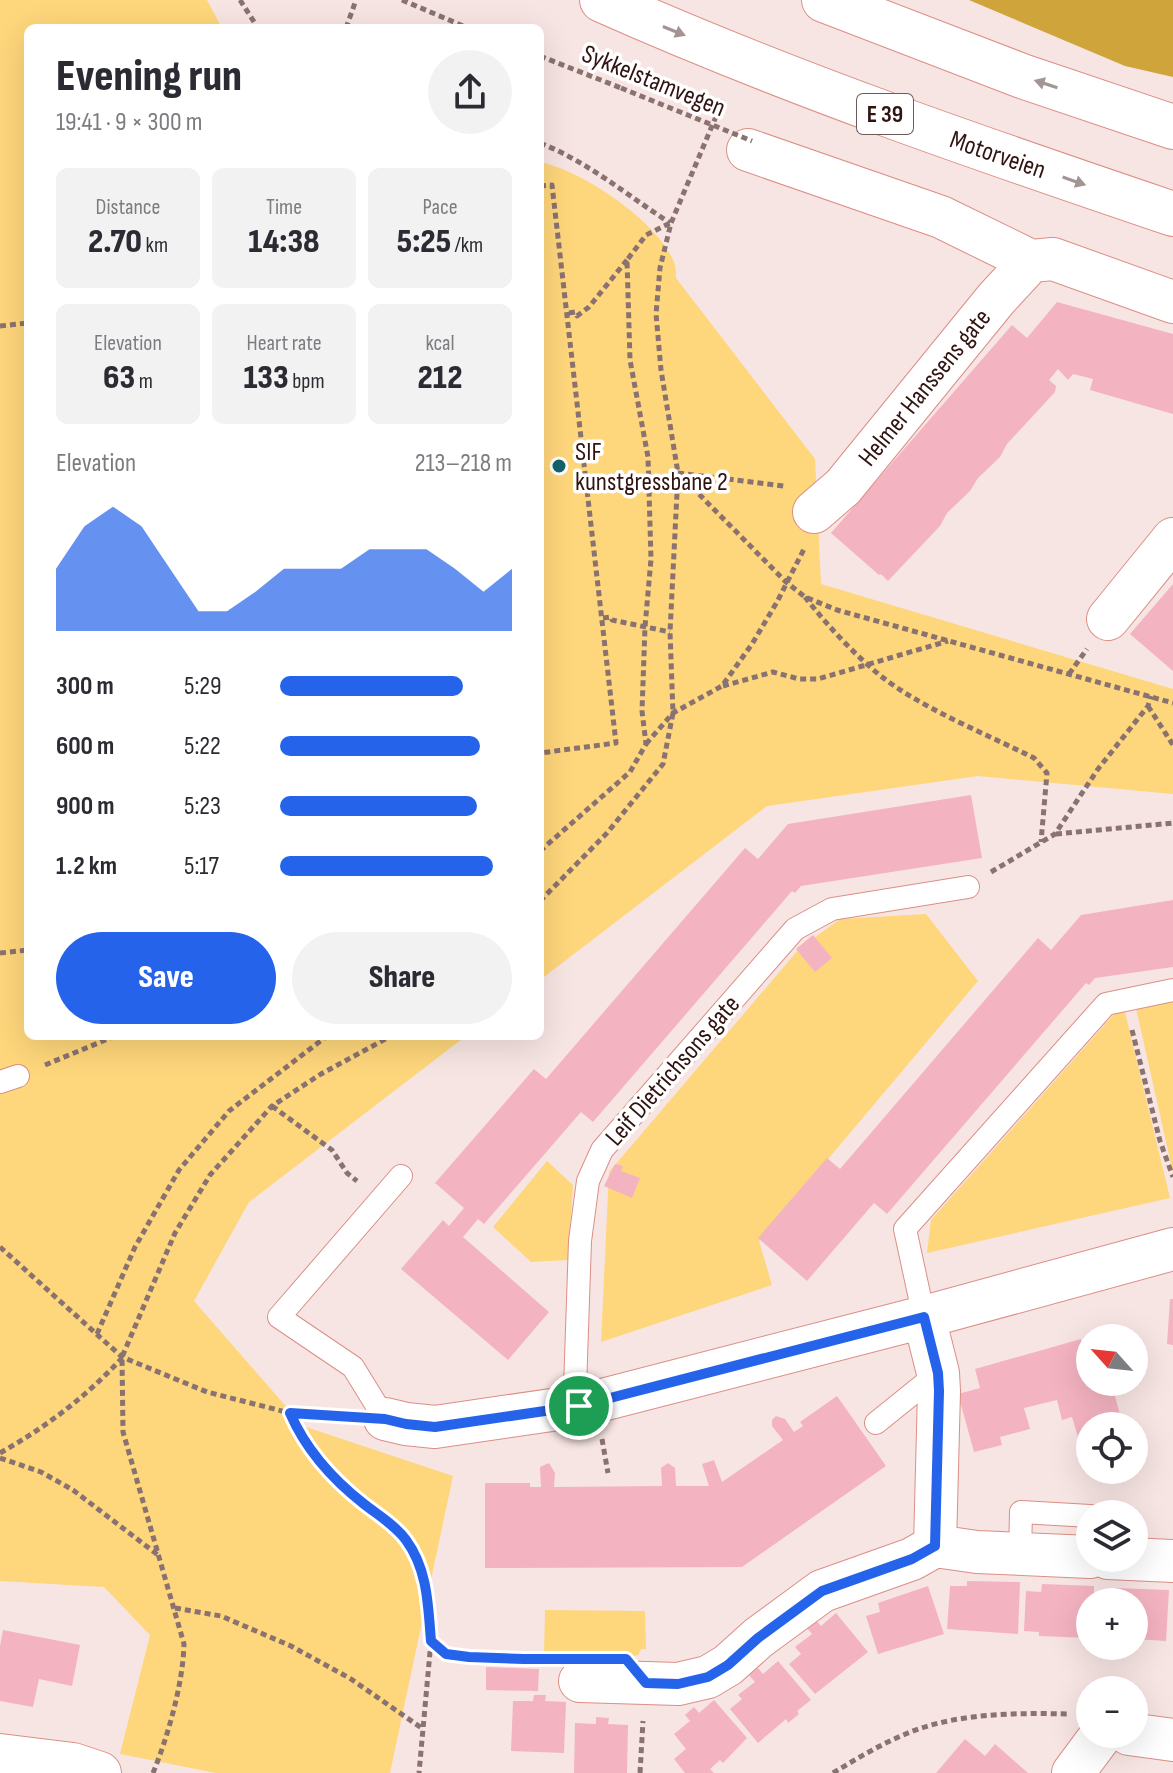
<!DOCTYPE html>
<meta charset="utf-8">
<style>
body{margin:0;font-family:"Sofia Sans Condensed",sans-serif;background:#f2f2f3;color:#2b2b33;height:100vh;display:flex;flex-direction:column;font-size:30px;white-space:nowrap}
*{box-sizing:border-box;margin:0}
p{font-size:26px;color:#7c7c81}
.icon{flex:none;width:44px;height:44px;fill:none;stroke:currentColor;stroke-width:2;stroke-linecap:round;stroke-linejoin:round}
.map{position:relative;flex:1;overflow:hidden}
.panel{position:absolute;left:24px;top:24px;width:520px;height:1016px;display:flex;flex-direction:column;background:#fff;border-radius:12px;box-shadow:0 8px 32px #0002}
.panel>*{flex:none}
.needle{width:52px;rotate:297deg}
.buttons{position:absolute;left:1076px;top:1324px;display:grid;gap:16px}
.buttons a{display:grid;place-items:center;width:72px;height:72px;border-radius:50%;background:#fff;box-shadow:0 8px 32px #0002;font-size:40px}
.pin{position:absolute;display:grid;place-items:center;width:68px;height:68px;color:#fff;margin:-34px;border:4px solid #fff;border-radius:50%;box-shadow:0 2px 8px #0007}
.round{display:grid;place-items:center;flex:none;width:84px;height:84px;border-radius:42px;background:#f2f2f3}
.head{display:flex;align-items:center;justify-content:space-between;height:136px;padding:0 32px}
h1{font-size:44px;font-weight:800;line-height:60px}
.figures{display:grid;grid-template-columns:repeat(3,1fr);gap:12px;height:136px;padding:8px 32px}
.figures div{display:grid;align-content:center;border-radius:12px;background:#f2f2f3;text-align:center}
.figures b{font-size:34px;font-weight:800}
.figures small{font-size:22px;font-weight:400}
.figures p{font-size:22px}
.chart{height:224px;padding:16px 32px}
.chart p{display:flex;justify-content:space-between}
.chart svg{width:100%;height:144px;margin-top:8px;fill:#2563eb;opacity:.7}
.cta{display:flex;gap:16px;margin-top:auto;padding:16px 32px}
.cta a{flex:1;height:92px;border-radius:48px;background:#2563eb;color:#fff;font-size:32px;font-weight:800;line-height:92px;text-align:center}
.cta a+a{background:#f2f2f3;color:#2b2b33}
ul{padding:0 32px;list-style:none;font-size:26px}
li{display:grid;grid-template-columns:128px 96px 1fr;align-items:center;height:60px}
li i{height:20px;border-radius:10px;background:#2563eb}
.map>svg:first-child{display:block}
.green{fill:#fed67b}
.forest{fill:#cea43b}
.building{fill:#f4b3c0}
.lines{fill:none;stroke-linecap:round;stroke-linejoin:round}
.lane-casing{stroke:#dc8e85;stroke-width:24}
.street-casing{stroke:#dc8e85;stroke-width:44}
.highway-casing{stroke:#dc8e85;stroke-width:46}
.path{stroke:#8a7270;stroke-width:5;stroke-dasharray:6 4;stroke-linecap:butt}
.lane{stroke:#fff;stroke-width:22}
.street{stroke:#fff;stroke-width:42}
.highway{stroke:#fff;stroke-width:44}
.path-bridge{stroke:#8a7270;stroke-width:5;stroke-dasharray:6 4;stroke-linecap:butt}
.oneway{fill:#a29594}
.route-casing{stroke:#fff;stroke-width:16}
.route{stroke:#2563eb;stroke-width:10}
.poi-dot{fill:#15636c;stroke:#fff;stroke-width:3}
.labels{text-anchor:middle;stroke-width:7;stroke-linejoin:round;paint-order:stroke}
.shield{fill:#fff;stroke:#6f5a58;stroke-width:2}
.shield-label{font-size:24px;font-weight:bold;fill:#311411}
.street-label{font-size:26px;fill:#311411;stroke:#fff}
.poi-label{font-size:26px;fill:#311411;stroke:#fff;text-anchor:start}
</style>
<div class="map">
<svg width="1173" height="1773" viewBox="0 0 1173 1773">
<rect width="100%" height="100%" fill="#f7e5e3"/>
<path class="green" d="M 0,0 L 207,0 L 222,28 L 28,28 L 28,1036 L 466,1036 L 249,1202 L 194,1301 L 303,1426 L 453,1476 L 390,1773 L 216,1773 L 120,1754 L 150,1635 L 104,1587 L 0,1581 Z
M 540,162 C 581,170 656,220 673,260 C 676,265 676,273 676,278 L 815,459 L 821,584 L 1173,689 L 1173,794 L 978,776 L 767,806 L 540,980 Z
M 926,914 L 978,981 L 759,1241 L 772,1285 L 601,1342 L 609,1172 L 799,949 L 840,919 Z
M 1173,1002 L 1173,1173 L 1136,1008 Z
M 1123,1004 L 1170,1198 L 927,1253 L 931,1220 Z
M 547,1161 L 573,1185 L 568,1260 L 531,1262 L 493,1227 Z
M 545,1610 L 645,1611 L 646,1649 L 641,1649 L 638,1655 L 631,1657 L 544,1653 Z"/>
<path class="forest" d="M 969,0 L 1173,0 L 1173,77 L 1125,66 Z"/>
<path class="building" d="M 1057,302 L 1173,334 L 1173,414 L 1090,390 L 1093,379 L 1073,374 L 1068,380 L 1058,369 L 1049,380 L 1056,386 L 1055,392 L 1007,444 L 1000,457 L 978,478 L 970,491 L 947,513 L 940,526 L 888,581 L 881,574 L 879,575 L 831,533 L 1012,325 L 1027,338 Z
M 1173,584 L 1173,671 L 1130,634 Z
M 971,795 L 982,858 L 801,886 L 795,893 L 792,891 L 593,1122 L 581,1112 L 484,1224 L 478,1219 L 463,1237 L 549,1312 L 508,1360 L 401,1269 L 443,1220 L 449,1226 L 464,1208 L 435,1183 L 534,1069 L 546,1079 L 745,848 L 758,859 L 788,824 Z
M 1173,900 L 1173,967 L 1095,978 L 1089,985 L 1086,983 L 887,1214 L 874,1203 L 807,1281 L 758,1238 L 827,1158 L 840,1169 L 1038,938 L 1051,950 L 1081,915 Z
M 813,935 L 832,958 L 815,972 L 796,949 Z
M 615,1164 L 623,1166 L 621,1171 L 640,1178 L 632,1198 L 604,1186 Z
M 1170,1299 L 1173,1299 L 1173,1345 L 1167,1344 Z
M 1081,1339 L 1083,1349 L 1090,1350 L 1090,1382 L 1111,1382 L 1123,1425 L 1090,1426 L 1090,1434 L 1078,1437 L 1072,1417 L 1062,1420 L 1057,1400 L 1024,1408 L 1030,1429 L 1000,1437 L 1002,1445 L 974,1452 L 958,1394 L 980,1388 L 975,1369 Z
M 837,1396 L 886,1466 L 742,1567 L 485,1568 L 485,1483 L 530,1483 L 530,1487 L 541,1487 L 540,1467 L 549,1463 L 555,1473 L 554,1487 L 662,1486 L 661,1468 L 668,1463 L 675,1468 L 676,1486 L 709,1486 L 702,1464 L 714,1460 L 722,1482 L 783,1440 L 772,1426 L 772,1420 L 776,1416 L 785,1419 L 794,1432 L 803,1426 L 800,1422 Z
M 967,1581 L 1020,1582 L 1018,1634 L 947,1629 L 950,1586 L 967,1586 Z
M 1042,1584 L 1094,1586 L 1094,1602 L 1090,1602 L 1090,1638 L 1039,1636 L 1039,1632 L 1024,1631 L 1026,1591 L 1041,1592 Z
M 928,1586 L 944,1634 L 878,1654 L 866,1616 L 880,1612 L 878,1603 Z
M 1116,1588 L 1169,1590 L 1166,1641 L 1134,1639 L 1134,1602 L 1099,1602 L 1100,1592 L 1116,1593 Z
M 836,1613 L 868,1652 L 815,1694 L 789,1664 L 801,1654 L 795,1647 L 812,1634 L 807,1628 L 816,1620 L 821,1626 Z
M 3,1630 L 80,1645 L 72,1686 L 39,1679 L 33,1707 L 0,1701 L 0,1646 Z
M 778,1661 L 811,1700 L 797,1711 L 799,1714 L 788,1723 L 786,1719 L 758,1743 L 730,1709 L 742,1699 L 738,1695 L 755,1682 L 749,1675 L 758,1668 L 763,1674 Z
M 486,1667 L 539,1669 L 538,1691 L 486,1690 Z
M 534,1695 L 546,1695 L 545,1701 L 566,1702 L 564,1753 L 511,1751 L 513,1701 L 533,1701 Z
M 714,1700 L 747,1738 L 723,1763 L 720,1760 L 710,1769 L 714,1773 L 685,1773 L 674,1759 L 686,1749 L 674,1734 L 690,1721 L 685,1715 L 694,1707 L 699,1713 Z
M 596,1717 L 609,1718 L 608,1724 L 628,1725 L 627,1773 L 574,1773 L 575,1723 L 596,1724 Z
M 965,1739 L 985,1756 L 995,1744 L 1028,1773 L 936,1773 Z"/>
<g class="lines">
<g class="lane-casing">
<path id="lane" d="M 0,1082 L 18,1076
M 924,1317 L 905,1229 L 1106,1004 L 1173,990
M 579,1406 L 575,1388 L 576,1359 L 580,1241 L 588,1181 L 602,1150 L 795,929 L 832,909 L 968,887
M 385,1419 L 353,1367 L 279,1317 L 401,1176
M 876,1423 L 938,1373
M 1020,1553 L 1021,1512 L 1090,1516"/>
</g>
<g class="street-casing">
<path id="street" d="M 748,150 L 941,217 L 1031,261 L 1053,259 L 1173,302
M 814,512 L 843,487 L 996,299 L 1031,261
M 1108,619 L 1173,539
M 924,1317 L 938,1373 L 939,1391 L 935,1546
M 385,1419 L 406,1424 L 435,1427 L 579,1406 L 924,1317 L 1173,1249
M 1108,1558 L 1173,1561
M 580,1681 L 678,1684 L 708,1677 L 728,1665 L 758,1638 L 822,1591 L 912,1559 L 935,1546 L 977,1552 L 1090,1557
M 1129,1734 L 1173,1740
M 0,1755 L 73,1764 L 100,1773
M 1073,1773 L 1102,1734"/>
</g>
<g class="highway-casing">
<path id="highway" d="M 602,0 C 788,83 981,149 1173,214
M 824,0 L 1022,76 L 1173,127"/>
</g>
<path class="path" d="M 240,0 L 258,28
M 402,0 L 468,28
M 346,28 L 356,0
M 540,56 L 621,88
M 540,143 C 588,162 627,195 670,223
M 540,186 L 552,185 L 616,743 L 540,753
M 569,313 L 575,312 L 577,316 L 589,307 L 627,260
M 0,326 L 28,323
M 678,473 L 786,582 L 805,597 L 837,610 L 1173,703
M 678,473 L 784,486
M 805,597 C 830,629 868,670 902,691 C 943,717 990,736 1034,758 L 1047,773 L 1041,842
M 603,618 L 611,617 L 612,620 L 670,632
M 1069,674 L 1087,649
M 723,686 L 773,672 L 799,679 L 818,679 L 948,641
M 1148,706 L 1173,745
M 646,744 L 673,713 L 722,686 L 752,644 L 777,602 L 804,549
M 1056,834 L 1173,823
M 540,851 L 630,772 L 646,744 L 642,711 L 645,627 L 651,559 L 648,457 L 630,360 L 627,260 L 646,235 L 670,223
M 991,872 L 1055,834 L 1098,769 L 1148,706 L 1151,696
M 540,901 L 607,833 L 663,764 L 673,713 L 670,632 L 678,473 L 661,370 L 656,314 L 660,268 L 671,223 L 723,100
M 0,953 L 28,950
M 1132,1030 L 1160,1141 L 1173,1177
M 45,1065 L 115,1036
M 272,1106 L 332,1150 L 347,1173 L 357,1181
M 0,1247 L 122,1357 L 207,1392 L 290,1413 L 348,1417
M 97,1334 L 135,1247 L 179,1170 L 229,1111 L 327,1036
M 290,1413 L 313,1454 L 337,1481 L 386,1520 L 407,1541 L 427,1587 L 431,1641 L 419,1773
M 602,1439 L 608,1473
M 0,1453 C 46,1427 86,1397 122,1358
M 0,1458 L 41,1472 L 73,1490 L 158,1555
M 175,1608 L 221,1616 L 291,1646 L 351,1679 L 423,1729
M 432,1642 L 446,1654 L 549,1659
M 153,1773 C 168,1736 183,1684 184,1644 L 123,1432 L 122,1357 L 175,1233 L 210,1175 L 272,1106 L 321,1074 L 391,1036
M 640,1773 L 643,1721
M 833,1773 C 866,1753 901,1732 939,1723 C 981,1713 1026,1713 1069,1714"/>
<use href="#lane" class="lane"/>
<use href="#street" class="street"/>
<use href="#highway" class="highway"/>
<path class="path-bridge" d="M 621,88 L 752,141"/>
</g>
<defs><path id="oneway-solid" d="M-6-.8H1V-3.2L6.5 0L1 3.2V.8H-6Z" transform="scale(2)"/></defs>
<g class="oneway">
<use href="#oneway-solid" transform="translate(674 31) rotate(22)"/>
<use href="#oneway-solid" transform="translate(1046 84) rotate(-162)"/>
<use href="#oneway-solid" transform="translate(1074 181) rotate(19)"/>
</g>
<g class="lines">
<g class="route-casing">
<path id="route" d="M 924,1317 L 938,1373 L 939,1391 L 935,1546 L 912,1559 L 822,1591 L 758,1638 L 728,1665 L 708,1677 L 678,1684 L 646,1683 L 626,1659 L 524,1659 L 469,1657 L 446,1654 L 431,1641 C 428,1606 428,1570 406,1540 C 395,1525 378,1515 364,1504 C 332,1479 306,1450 290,1413 L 385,1419 L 406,1424 L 435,1427 L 579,1406 Z"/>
</g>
<use href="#route" class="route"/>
</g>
<circle class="poi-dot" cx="559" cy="466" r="8"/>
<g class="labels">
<rect class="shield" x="857" y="94" width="56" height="40" rx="6"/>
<g class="shield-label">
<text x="885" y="122">E 39</text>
</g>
<g class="street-label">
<text transform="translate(654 80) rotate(22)" y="9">Sykkelstamvegen</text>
<text transform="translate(998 154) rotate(19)" y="9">Motorveien</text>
<text transform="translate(924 387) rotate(-51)" y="9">Helmer Hanssens gate</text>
<text transform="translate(672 1070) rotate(-49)" y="9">Leif Dietrichsons gate</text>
</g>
<g class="poi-label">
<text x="575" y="460">SIF<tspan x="575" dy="30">kunstgressbane 2</tspan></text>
</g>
</g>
</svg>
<div class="buttons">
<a><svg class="needle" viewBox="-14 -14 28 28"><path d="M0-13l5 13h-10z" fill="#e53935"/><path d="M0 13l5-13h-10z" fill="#7c7c81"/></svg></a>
<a><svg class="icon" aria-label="locate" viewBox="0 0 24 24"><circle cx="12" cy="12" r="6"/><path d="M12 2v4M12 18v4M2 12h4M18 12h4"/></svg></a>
<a><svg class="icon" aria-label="layers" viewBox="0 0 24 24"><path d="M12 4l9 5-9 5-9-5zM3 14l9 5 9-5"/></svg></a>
<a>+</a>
<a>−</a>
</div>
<div class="pin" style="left:579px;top:1406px;background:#1e9e55"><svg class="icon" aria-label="arrive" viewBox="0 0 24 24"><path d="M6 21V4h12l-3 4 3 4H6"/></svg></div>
<section class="panel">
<div class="head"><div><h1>Evening run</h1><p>19:41 · 9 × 300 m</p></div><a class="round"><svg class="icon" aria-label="share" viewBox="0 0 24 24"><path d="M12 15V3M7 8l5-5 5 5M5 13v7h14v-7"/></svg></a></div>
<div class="figures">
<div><p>Distance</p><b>2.70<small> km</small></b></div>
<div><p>Time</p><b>14:38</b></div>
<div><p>Pace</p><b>5:25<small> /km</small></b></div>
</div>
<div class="figures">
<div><p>Elevation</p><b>63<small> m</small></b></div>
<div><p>Heart rate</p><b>133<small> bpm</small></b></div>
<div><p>kcal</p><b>212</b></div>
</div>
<div class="chart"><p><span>Elevation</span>213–218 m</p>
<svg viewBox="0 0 160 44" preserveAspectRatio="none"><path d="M0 44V25L10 12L20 6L30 12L40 25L50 38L60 38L70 32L80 25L90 25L100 25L110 19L120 19L130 19L140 25L150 32L160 25V44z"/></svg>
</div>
<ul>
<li><b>300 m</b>5:29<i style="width:79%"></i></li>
<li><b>600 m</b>5:22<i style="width:86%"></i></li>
<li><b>900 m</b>5:23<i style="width:85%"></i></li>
<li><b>1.2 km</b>5:17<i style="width:92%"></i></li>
</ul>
<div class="cta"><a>Save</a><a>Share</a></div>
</section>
</div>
